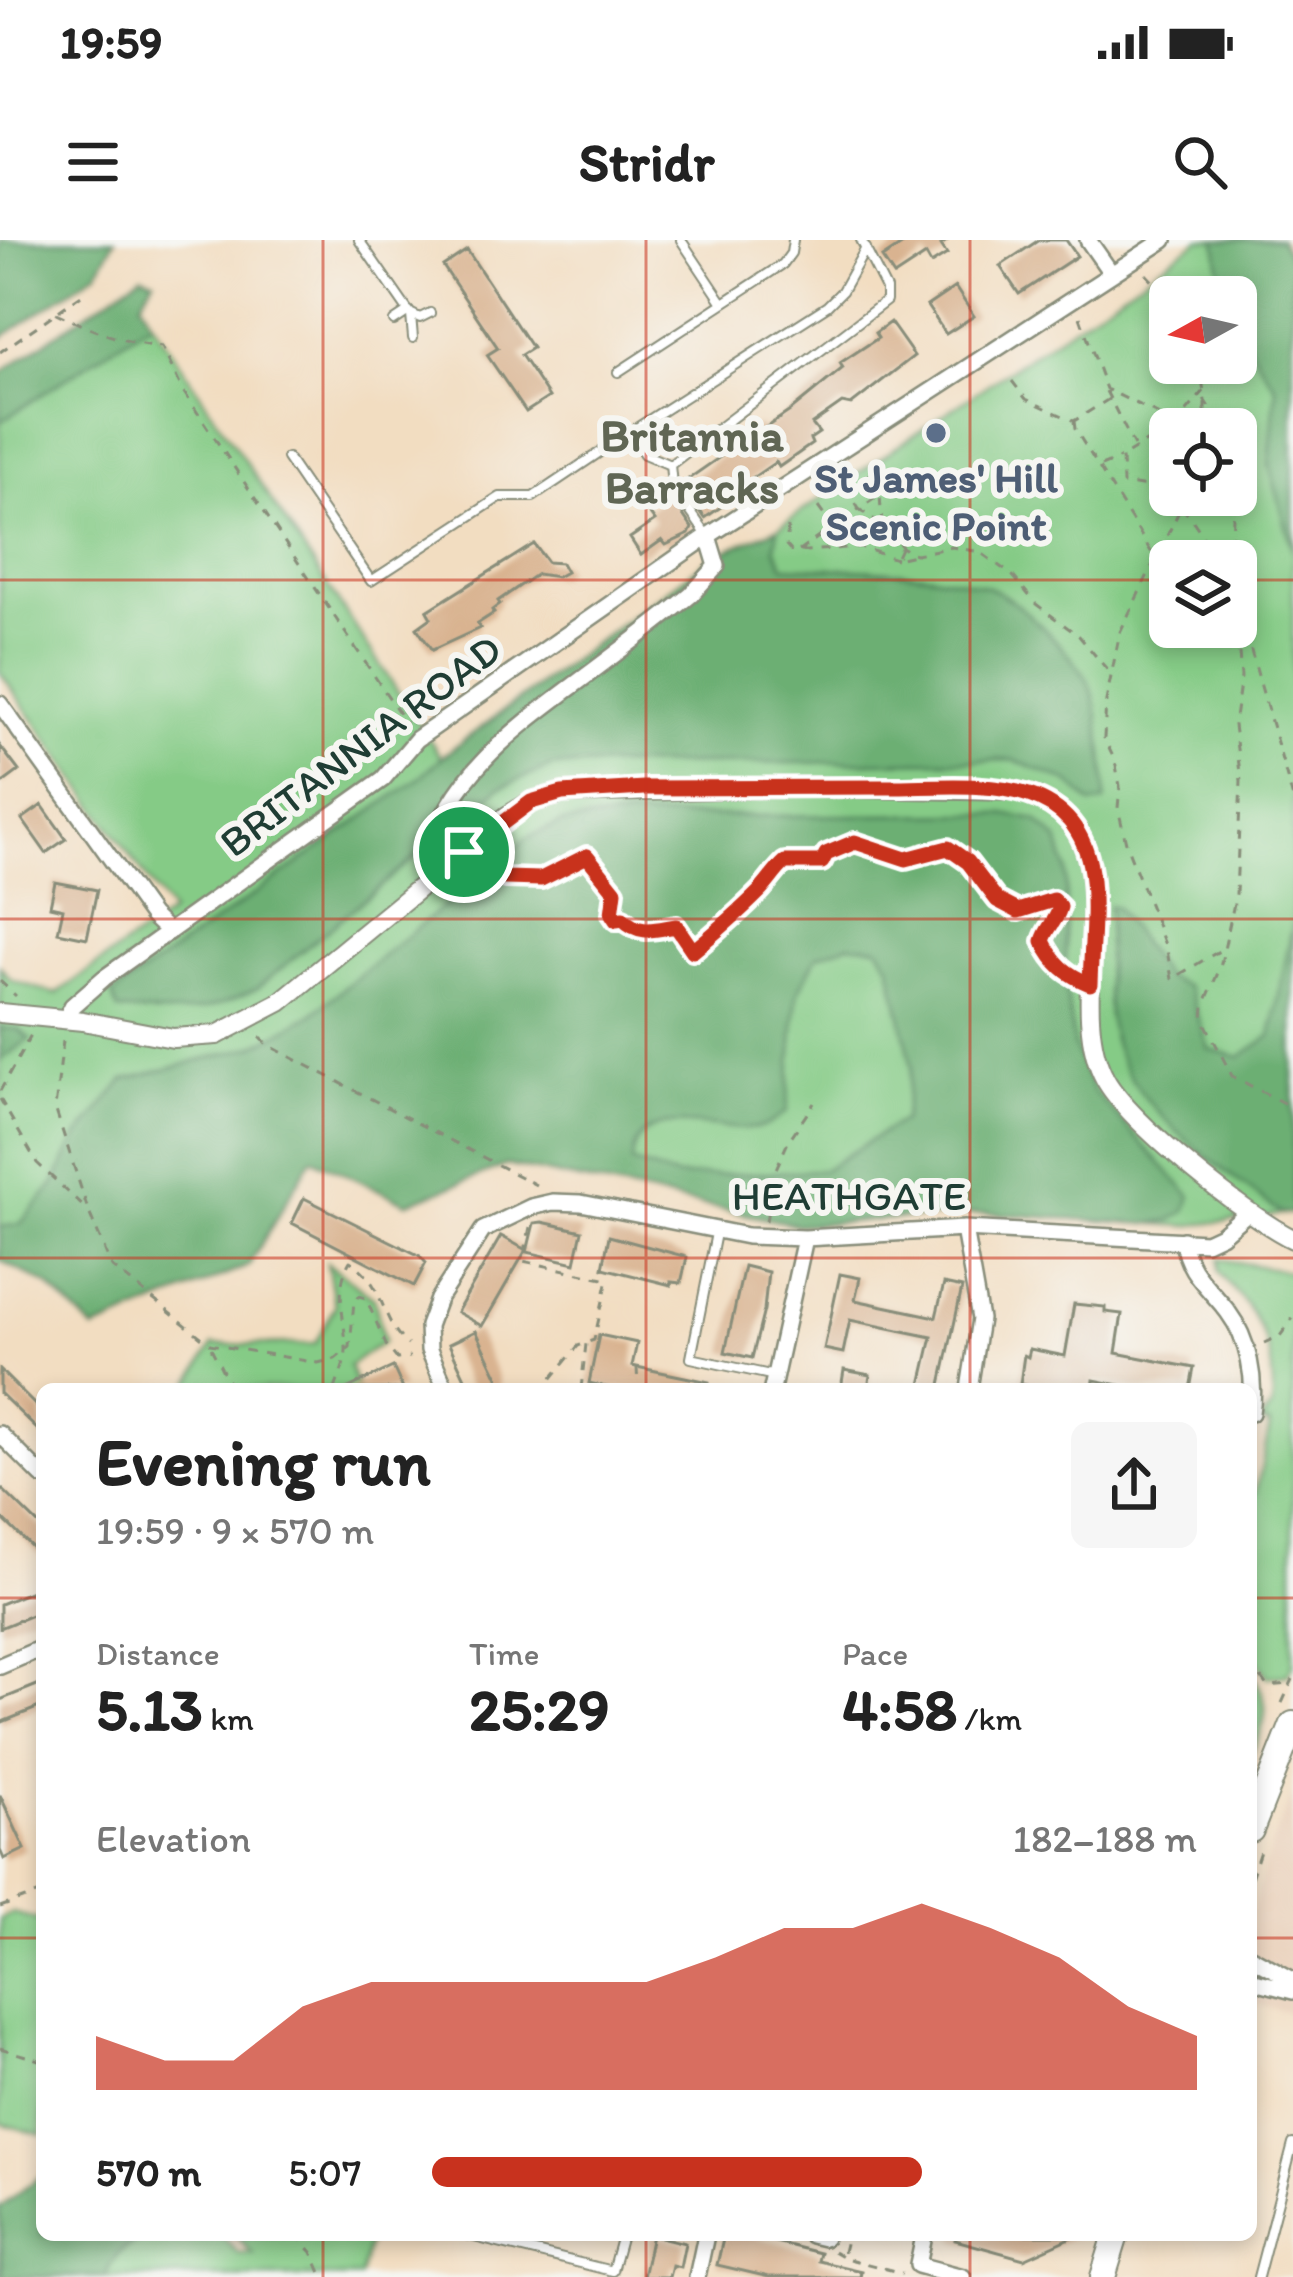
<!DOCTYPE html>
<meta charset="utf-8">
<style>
body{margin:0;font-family:Itim,sans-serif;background:#f6f6f6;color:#222;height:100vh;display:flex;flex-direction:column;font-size:45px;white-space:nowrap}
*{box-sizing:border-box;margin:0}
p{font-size:39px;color:#767676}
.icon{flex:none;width:66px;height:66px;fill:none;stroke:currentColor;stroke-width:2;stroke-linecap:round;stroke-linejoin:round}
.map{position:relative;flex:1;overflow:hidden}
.sheet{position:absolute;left:36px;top:1143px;width:1221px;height:858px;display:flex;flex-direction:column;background:#fff;border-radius:18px;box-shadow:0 6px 18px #0003}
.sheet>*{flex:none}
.needle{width:78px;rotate:262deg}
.fabs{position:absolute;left:1149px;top:36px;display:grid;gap:24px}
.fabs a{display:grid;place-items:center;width:108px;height:108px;border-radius:18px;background:#fff;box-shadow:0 6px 18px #0003;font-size:60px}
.pin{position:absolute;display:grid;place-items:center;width:102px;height:102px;color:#fff;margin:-51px;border:6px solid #fff;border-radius:50%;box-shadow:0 3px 12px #0007}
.round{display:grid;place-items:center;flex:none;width:126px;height:126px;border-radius:18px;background:#f6f6f6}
.head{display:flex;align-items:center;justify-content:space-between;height:204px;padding:0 60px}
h1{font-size:66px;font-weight:700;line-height:90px}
.metrics{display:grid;grid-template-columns:repeat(3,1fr);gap:18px;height:204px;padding:12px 60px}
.metrics div{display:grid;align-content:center}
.metrics b{font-size:60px;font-weight:700}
.metrics small{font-size:33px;font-weight:400}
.metrics p{font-size:33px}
.chart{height:336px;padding:24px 60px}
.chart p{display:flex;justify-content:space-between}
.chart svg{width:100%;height:216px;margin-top:12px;fill:#c8321e;opacity:.7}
ul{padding:0 60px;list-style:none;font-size:39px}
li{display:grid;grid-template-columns:192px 144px 1fr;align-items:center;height:90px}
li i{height:30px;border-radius:15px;background:#c8321e}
.status{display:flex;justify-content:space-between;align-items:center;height:84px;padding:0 60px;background:#fff;direction:ltr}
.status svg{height:33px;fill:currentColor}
header{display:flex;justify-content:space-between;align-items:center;height:156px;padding:0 60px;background:#fff;font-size:54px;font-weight:700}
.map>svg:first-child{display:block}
.built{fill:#e9cfb8}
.green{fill:#85cb86;stroke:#52845d;stroke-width:3;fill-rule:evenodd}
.forest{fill:#6caf73;stroke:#467654;stroke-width:3;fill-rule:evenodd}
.building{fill:#d9b390}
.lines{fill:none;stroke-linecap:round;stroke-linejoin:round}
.service-casing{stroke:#888d7a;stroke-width:12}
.minor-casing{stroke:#888d7a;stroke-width:20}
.tertiary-casing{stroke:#888d7a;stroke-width:22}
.primary-casing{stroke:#888d7a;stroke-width:28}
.path{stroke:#888d7a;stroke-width:3;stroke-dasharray:9 9;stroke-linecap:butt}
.service{stroke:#fff;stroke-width:8}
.minor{stroke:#fff;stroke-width:15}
.tertiary{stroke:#fff;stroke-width:18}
.primary{stroke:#fff;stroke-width:24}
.route-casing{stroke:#fff;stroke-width:24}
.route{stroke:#c8321e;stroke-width:15}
.grid{fill:none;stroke:#c8321e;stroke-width:3;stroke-opacity:0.55}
.service-dot{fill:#5c6f8a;stroke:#f6f6f2;stroke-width:4.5}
.labels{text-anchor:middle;stroke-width:12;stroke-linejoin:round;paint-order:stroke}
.service-label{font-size:42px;font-weight:bold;fill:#4e5e75;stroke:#f6f6f2}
.street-label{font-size:42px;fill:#1f3d34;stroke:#f6f6f2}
.neighbourhood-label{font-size:45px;font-weight:bold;fill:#606654;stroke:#f6f6f2}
</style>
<div class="status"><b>19:59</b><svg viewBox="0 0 49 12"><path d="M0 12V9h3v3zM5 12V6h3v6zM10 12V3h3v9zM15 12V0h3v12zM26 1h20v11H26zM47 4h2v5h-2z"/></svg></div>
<header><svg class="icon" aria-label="menu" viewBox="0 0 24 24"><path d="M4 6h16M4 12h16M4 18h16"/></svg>Stridr<svg class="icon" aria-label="search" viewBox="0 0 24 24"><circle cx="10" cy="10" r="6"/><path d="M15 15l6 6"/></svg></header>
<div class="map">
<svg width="1293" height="2037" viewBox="0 0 1293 2037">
<rect width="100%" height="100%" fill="#f6f6f2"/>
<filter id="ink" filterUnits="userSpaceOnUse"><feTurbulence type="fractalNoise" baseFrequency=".00833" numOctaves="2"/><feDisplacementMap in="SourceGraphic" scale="24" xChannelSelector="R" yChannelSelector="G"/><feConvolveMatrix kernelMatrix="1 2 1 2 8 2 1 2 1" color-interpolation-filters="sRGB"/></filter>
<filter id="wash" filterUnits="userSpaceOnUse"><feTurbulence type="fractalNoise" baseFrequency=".004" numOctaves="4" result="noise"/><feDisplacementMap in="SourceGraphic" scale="48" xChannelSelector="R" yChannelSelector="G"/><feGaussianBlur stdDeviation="2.7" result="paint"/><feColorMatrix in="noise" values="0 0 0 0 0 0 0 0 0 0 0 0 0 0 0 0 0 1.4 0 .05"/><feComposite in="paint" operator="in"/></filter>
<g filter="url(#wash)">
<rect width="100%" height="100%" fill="#f2ddc1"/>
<path class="built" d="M 1293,1553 L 1293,1774 L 1258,1765 L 1251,1767 L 1251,1674 L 1271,1605 Z"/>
<path class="green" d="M 1199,0 L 1280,0 L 1293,28 L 1293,973 L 1186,986 L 988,973 L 798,985 L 507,925 L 407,963 L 312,918 L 248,1026 L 94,1090 L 48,1045 L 0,1020 L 0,726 L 11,740 L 56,754 L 171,673 L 0,432 L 0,182 L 152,81 L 441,517 L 713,316 L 778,288 ZM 1170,57 L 1236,57 L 1236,123 L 1170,123 ZM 1170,189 L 1236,189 L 1236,255 L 1170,255 ZM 1170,321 L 1236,321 L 1236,387 L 1170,387 Z
M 1220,1019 L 1293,1032 L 1293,1425 L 1288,1434 L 1267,1437 L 1251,1411 L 1251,1253 L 1256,1253 L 1270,1185 L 1259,1182 L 1272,1167 C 1275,1127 1269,1095 1244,1062 C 1236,1051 1226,1043 1219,1031 Z
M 327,1023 L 374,1058 L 384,1101 L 349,1126 L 358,1149 L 187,1149 L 213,1105 L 315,1104 L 335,1066 Z
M 1251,1432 C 1274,1468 1265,1479 1251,1516 Z
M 13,1673 L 42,1681 L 42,1895 L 0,1883 L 0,1679 Z
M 42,1935 L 42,1995 L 221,1995 L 238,2013 L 253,2014 L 235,1995 L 370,1995 L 360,2037 L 0,2037 L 0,1968 Z"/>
<path class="forest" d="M 0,0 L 115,0 L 97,32 L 0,99 Z
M 1216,0 L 1280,0 L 1292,22 L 1293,311 L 1269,224 L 1276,147 C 1256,119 1236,93 1236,57 L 1225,57 L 1223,53 Z
M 142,35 L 154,39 L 141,62 L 152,81 L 0,182 L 0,133 Z
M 778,288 L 775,308 L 784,326 C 850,330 921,328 985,346 C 1013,354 1078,418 1090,445 C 1098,462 1108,544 1105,562 L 1091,564 L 1069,542 L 1013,520 L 553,526 L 499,548 L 256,749 C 203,775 176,777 118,770 L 112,755 L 422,536 L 441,518 L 713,316 Z
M 1004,574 L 1036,580 L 1058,600 L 1066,629 L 1065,742 L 1074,806 L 1093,851 L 1191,956 L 1186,971 L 1171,980 L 1147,984 L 987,973 L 798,985 L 507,925 L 407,963 L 312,918 L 248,1026 L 94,1090 L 48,1045 L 0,1020 L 0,987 L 20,984 L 54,945 L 76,899 L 124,840 L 255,806 L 312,774 L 528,597 L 562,583 L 626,577 ZM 849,704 L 878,707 L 890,725 L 912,827 L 903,880 L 823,930 L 677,937 L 632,923 C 634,856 724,897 762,887 C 770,885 780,876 787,871 L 797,754 L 817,716 Z
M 1109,666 L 1116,667 L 1165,737 L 1188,747 L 1209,809 L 1240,817 L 1271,796 L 1293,683 L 1293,973 L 1282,974 C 1226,931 1128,868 1112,795 C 1103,753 1108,709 1109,666 Z
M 0,788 L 18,789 L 30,799 L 0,820 Z
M 42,1935 L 42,1995 L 191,1995 C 149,1998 122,1994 105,2037 L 3,2037 L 0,1968 Z"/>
<g id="blocks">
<path class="building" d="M 909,0 L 948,0 L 941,5 L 947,14 L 931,24 L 926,15 L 894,36 L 882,18 Z
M 1039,0 L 1066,0 L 1077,16 L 1019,54 L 1000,26 Z
M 467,10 L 532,108 L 521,115 L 549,157 L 526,172 L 487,115 L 498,108 L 443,26 Z
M 955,47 L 974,76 L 946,94 L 927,66 Z
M 890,82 L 914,116 L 851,165 L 842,163 L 812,184 L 819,193 L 810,199 L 812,204 L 779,227 L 776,222 L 751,239 L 754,244 L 705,278 L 681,244 L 746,199 L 743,195 L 758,185 L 762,190 L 790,171 L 843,128 L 840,123 L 878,98 L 875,93 Z
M 669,255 L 692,288 L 689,294 L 666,305 L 662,300 L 641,315 L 630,298 L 655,281 L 647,270 Z
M 534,304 L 547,322 L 561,323 L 566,332 L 557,337 L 537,334 L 498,361 L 500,364 L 492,370 L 494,373 L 477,384 L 480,388 L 432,410 L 417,388 L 431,378 L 427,371 Z
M 0,506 L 19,531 L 0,545 Z
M 42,565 L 66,599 L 46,613 L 22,579 Z
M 55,642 L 97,650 L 87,698 L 58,692 L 63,669 L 50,666 Z
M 304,958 L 420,1016 L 426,1023 L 414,1046 L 292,983 Z
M 542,982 L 582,991 L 575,1023 L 527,1012 L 534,983 Z
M 501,996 L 526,1010 L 482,1086 L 457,1072 Z
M 609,996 L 687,1017 L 681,1043 L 671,1042 L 671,1045 L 603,1028 Z
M 744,1026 L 768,1032 L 764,1070 L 752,1118 L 725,1112 Z
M 840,1034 L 860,1038 L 855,1060 L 936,1077 L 944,1044 L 962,1048 L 940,1149 L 920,1149 L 932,1097 L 850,1080 L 843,1113 L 824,1109 Z
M 1074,1064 L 1105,1067 L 1105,1072 L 1122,1074 L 1116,1113 L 1194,1128 L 1190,1149 L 1140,1149 L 1094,1140 L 1093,1149 L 1044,1149 L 1020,1144 L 1024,1115 L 1028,1117 L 1030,1109 L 1065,1116 Z
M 476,1091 L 498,1137 L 500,1149 L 470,1149 L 449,1104 Z
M 599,1095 L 637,1103 L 632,1126 L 709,1142 L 709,1149 L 615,1149 L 589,1143 Z
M 393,1127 L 403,1149 L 346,1149 Z
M 0,1130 L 42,1172 L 42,1194 L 0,1153 Z
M 844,1130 L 870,1135 L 868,1149 L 841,1149 Z
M 0,1247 L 42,1288 L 42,1317 L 0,1276 Z
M 42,1347 L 42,1371 L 0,1388 L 0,1364 Z
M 42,1443 L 42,1466 L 0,1483 L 0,1460 Z
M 0,1555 L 25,1609 L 4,1619 L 0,1610 Z
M 652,1995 L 685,2003 L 680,2027 L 672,2025 L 669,2037 L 643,2037 Z
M 724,1995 L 747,1995 L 820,2013 L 818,2021 L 861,2031 L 860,2037 L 769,2037 L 717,2025 Z
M 956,1995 L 1077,1995 L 1024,2019 L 955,2000 Z"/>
</g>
</g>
<g filter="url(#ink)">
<use href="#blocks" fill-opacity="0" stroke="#888d7a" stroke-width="3"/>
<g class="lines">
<g class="service-casing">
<path id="service" d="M 359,0 L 411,75 L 413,98
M 681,0 L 723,63
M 412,74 L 420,78 L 430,73
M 394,81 L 409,71
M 618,132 L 783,24 L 791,13 L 793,0
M 630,192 L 827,66 L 842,51 L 866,8
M 287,218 L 371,341 L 500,257 L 533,257 L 630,192 L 644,214 L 670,225
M 706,294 L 672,245 L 670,225 L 886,61 L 886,49 L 861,0
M 716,993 L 691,1118 L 775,1136
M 466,1995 L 612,2031 L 622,1995
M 1258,2037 L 1293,1904"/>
</g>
<g class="minor-casing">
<path id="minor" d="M 1088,0 L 1111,33
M 0,464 L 152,676 L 169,692
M 436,637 L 427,616 C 451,536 510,493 574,445 C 613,416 653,386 691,355 L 717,326 L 708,296
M 65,780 L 72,766 L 104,738 L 383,539 L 417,499 L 708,296 L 1164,0
M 964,989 L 980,1079 L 969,1149
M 1183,1000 C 1186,1032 1210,1048 1228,1072 C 1249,1100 1256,1140 1251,1173
M 446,1149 L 429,1110 L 428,1086 L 438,1059 L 483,990 L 531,967 L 553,962 L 581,963 L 747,996 L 805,998 L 964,989 L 1206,1002 L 1221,995 L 1247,973
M 772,1149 L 805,998
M 0,1194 L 42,1236
M 0,1426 L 42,1408
M 1251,1717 L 1293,1740
M 1251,1740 L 1293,1751
M 811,1995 L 824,1998
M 924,1996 L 918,2025 L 963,2037
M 697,2037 L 706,1995"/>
</g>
<g class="tertiary-casing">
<path id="tertiary" d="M 0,773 L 83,781 L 173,798 L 217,795 L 280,762 L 507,576 L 531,562 L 562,553 L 800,547 L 1014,551 C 1152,580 1056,750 1105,839 C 1129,883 1247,977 1293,999"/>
</g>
<g class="primary-casing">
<path id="primary" d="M 1251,1590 L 1293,1484
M 1103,2037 L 1116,1995"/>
</g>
<path class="path" d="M 1146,34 L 1170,60
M 56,73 C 91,90 124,103 162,107 L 183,151 L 406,483
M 1080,77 L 1106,149 L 1174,182
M 0,112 L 87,51
M 1200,123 L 1205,161 L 1223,189
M 1012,141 L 1026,159 L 1074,181 L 1109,159
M 1106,151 L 1134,206
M 1204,151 L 1177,183 L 1122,217 L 1123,244 C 1176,246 1194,278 1216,321
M 1205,163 L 1205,189
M 1074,181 L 1075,189 L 1155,318
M 1101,226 L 1120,218
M 868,234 L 879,254
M 846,248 L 859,269 L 848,276 L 844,287 L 853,303
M 1187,255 L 1120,392 L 1106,461 L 1104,498 L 1115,521 L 1120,546 L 1118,568 L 1127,607 L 1167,710 L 1172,739 L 1224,708
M 818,267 L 837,293 L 859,306
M 882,285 L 880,255 L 859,269 L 882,285 L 906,311 L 916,314 L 952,307 L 980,312 L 1013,336 L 1036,364 L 1079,396 L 1110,433
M 788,287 L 786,305 L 792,312 L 860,307 L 896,319
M 901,308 L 896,319 L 914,315
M 799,311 L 820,296 L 827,285
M 1231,321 L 1234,255
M 1236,358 L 1293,559
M 1236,377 L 1241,437 L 1234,485 L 1241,541 L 1236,654 L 1220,728 L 1204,765 L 1203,779 L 1232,836 L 1293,868
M 473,628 L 505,638 L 541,639 L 587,616 L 615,651 L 612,674 L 616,680 L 623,679 C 640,696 656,689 676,686 L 693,711 C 716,692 738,673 759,652 C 768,643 775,632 785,623 L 822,622 L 826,614 L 855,602 L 906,619 L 948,608 L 968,623 L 997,660 L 1018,671 L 1053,660 L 1060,667 L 1043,701 L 1056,724 L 1069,734
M 0,741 L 16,756
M 260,797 L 268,805 L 536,945
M 63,801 L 55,868 L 88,970 L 112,1027 L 210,1104 L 318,1123 L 335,1119 L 350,1107 L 354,1061 L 359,1056 L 366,1058 L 386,1105 L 397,1119 L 410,1117
M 0,851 L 32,793
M 0,859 L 37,923 L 86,969
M 766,981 L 775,931 L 789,900 L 814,863
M 530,987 L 523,1021 L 608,1039 L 594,1100 L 578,1106 L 543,1149
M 1264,1103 L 1280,1096 L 1293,1078
M 211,1108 L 232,1149
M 637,1127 L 638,1149
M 335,1149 C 339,1137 346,1122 346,1110 C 346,1079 333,1050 350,1021 C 387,1045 378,1079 408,1105
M 581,1149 L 586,1104
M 1251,1422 L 1267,1446 L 1290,1444
M 1282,1463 L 1293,1439
M 1251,1638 L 1260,1611
M 0,1667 L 42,1652
M 0,1808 L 42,1821
M 296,1995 L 312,2012 L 323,2037
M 833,2011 L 845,2018 L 902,2033
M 843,2012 L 847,1995"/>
<use href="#service" class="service"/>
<use href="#minor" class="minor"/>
<use href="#tertiary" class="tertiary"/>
<use href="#primary" class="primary"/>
</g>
</g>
<g class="lines" filter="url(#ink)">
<g class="route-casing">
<path id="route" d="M 884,547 C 963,548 1076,527 1091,632 C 1096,669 1091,707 1090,744 C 1067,735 1054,724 1043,701 C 1047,687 1056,682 1060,667 L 1053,660 L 1018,671 L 997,660 L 968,622 L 948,608 L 906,619 L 855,602 L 826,614 L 822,622 L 785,622 C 775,631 768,643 759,652 C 738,673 716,692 693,711 L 676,686 C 656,689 640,696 623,679 L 616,680 L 612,674 L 615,651 L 587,616 L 541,639 L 505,638 L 468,625 L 464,612 L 531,562 L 562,553 L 644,548 Z"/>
</g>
<use href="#route" class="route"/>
</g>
<path class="grid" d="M 323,0 L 323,1149M 646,0 L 646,1149M 970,0 L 970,1149M 0,340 L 1170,340M 1236,340 L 1293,340M 0,679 L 1293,679M 0,1018 L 1293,1018M 0,1358 L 42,1358M 1251,1358 L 1293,1358M 0,1698 L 42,1698M 1251,1698 L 1293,1698M 323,1995 L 323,2037M 646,1995 L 646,2037M 970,1995 L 970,2037"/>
<circle class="service-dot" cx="936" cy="193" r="12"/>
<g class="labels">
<g class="service-label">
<text x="936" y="252">St James' Hill<tspan x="936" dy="48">Scenic Point</tspan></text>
</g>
<g class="street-label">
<text transform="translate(360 505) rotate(-37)" y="15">BRITANNIA ROAD</text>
<text x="849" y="970">HEATHGATE</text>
</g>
<g class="neighbourhood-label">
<text x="692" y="211">Britannia<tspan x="692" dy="52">Barracks</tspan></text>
</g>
</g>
</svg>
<div class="fabs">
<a><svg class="needle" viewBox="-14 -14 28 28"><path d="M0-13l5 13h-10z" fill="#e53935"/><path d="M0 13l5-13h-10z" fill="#767676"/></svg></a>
<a><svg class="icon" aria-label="locate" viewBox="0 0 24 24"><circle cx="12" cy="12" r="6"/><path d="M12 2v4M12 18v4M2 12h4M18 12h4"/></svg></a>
<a><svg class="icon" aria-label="layers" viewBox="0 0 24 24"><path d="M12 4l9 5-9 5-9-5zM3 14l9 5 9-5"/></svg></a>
</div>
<div class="pin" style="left:464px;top:612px;background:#1e9e55"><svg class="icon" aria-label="arrive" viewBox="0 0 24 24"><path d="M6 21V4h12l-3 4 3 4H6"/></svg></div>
<section class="sheet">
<div class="head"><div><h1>Evening run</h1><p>19:59 · 9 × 570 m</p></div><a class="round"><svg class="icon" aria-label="share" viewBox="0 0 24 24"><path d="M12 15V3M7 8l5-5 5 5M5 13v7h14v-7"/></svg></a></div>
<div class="metrics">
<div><p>Distance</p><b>5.13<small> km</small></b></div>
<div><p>Time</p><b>25:29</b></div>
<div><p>Pace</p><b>4:58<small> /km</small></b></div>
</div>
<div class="chart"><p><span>Elevation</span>182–188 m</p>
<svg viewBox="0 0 160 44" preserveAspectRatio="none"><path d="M0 44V33L10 38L20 38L30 27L40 22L50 22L60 22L70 22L80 22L90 17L100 11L110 11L120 6L130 11L140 17L150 27L160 33V44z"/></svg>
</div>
<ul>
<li><b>570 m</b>5:07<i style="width:64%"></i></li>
</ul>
</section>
</div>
